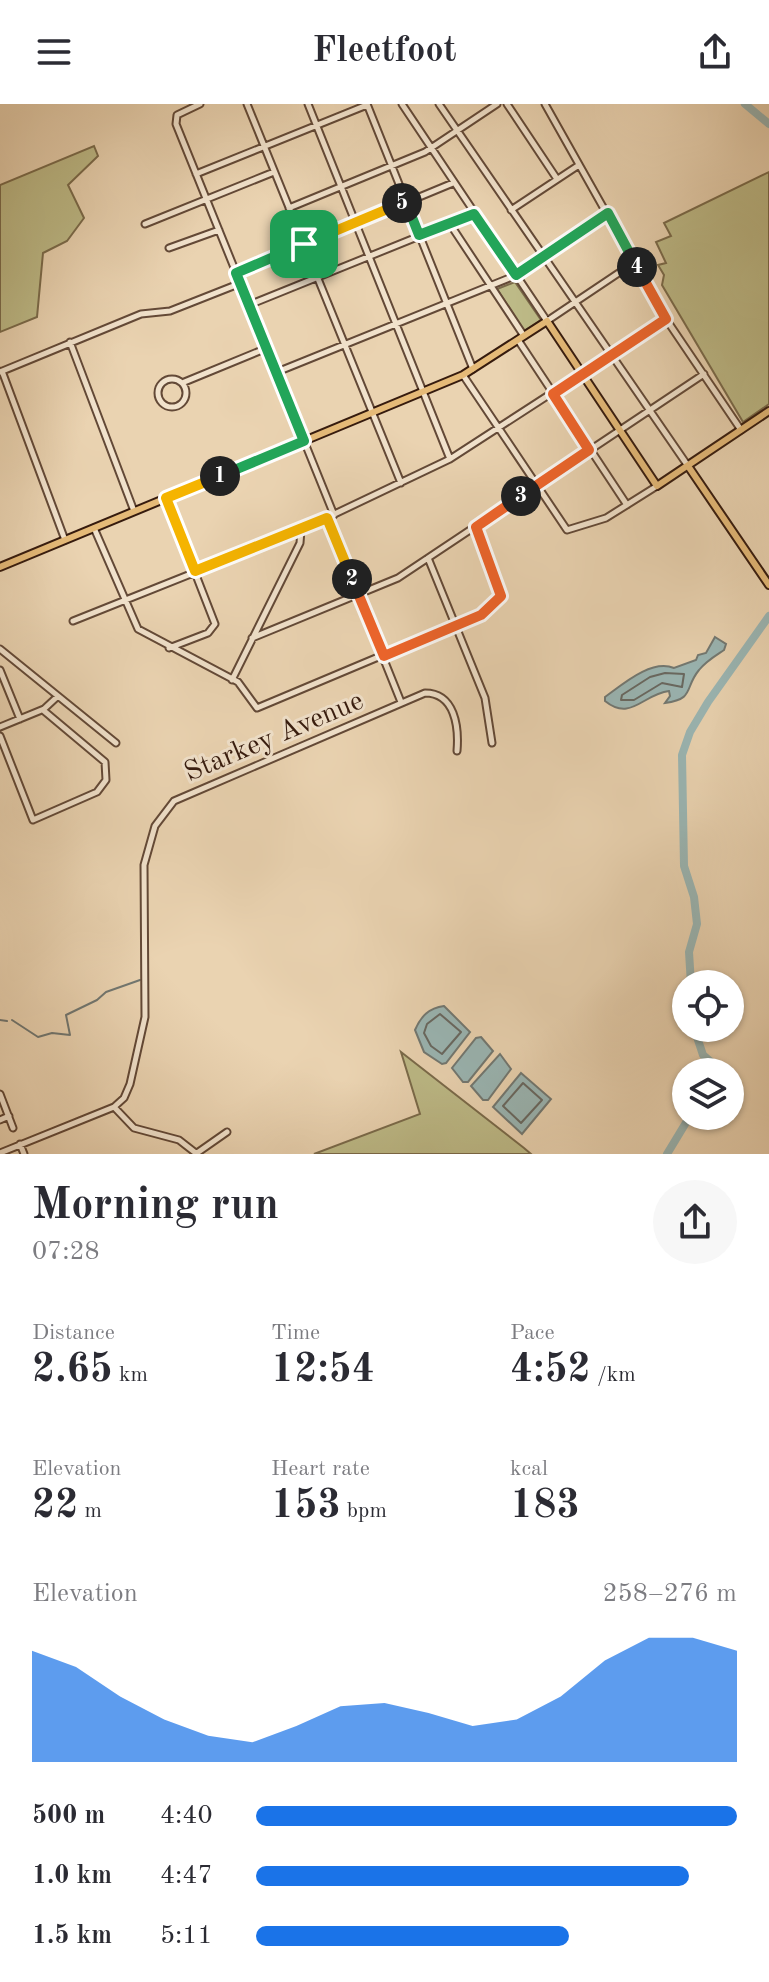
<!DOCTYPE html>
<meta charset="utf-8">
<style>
body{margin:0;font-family:"Old Standard TT",serif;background:#f7f7f7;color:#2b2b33;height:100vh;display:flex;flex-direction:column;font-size:30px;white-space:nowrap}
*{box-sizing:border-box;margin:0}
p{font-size:26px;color:#7c7c81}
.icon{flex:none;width:44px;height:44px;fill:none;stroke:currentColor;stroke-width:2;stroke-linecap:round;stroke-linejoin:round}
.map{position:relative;height:1050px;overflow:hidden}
.panel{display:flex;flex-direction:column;background:#fff;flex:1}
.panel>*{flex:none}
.controls{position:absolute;left:672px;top:866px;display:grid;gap:16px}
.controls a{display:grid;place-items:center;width:72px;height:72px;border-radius:50%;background:#fff;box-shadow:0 2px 6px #0004;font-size:40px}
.pin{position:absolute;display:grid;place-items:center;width:68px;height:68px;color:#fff;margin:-34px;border-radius:16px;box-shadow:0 4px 12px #0006}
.km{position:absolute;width:40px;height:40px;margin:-20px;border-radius:50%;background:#222;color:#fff;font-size:22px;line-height:40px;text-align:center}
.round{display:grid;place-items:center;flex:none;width:84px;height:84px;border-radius:42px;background:#f7f7f7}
.headline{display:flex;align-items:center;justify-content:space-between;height:136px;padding:0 32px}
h1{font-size:44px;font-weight:700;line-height:60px}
.metrics{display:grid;grid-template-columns:repeat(3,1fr);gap:12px;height:136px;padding:8px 32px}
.metrics div{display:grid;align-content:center}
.metrics b{font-size:40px;font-weight:700}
.metrics small{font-size:22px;font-weight:400}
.metrics p{font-size:22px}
.chart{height:224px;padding:16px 32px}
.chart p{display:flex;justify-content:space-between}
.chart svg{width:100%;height:144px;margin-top:8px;fill:#1a73e8;opacity:.7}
ul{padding:0 32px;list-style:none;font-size:26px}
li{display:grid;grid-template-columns:128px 96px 1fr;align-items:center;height:60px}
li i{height:20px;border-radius:10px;background:#1a73e8}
header{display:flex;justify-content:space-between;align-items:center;height:104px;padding:0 32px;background:#fff;font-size:36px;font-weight:700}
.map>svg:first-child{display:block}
.green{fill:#bdba87;stroke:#7a6a4a;stroke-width:2}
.water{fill:#9ab6b4;stroke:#727872;stroke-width:2}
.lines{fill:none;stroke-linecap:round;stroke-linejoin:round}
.shore{stroke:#686861;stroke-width:2}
.stream{stroke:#727872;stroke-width:2}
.river{stroke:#9ab6b4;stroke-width:8}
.minor-casing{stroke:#634937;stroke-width:9}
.major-casing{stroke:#361b0e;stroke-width:10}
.minor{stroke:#f1e2cc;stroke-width:5}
.major{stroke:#e5ba78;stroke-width:6}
.split-1-casing{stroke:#fff;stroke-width:16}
.split-2-casing{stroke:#fff;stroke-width:16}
.split-3-casing{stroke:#fff;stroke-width:16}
.split-4-casing{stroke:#fff;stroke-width:16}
.split-5-casing{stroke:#fff;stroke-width:16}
.split-6-casing{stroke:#fff;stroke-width:16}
.split-1{stroke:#22a559;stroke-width:10}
.split-2{stroke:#f5b400;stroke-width:10}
.split-3{stroke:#f0652b;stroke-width:10}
.split-4{stroke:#f0652b;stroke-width:10}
.split-5{stroke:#22a559;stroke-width:10}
.split-6{stroke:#f5b400;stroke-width:10}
.labels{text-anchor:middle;stroke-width:6;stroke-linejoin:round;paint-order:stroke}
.street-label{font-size:28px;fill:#361b0e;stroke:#f1e2cc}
</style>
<header><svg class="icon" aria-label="menu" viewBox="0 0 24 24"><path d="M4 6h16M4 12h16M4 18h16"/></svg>Fleetfoot<svg class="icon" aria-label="share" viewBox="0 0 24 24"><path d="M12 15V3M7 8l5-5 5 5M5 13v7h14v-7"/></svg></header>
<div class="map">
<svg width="769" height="1050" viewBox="0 0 769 1050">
<rect width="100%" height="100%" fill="#ead3b1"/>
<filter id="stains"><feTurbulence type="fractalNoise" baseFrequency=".0025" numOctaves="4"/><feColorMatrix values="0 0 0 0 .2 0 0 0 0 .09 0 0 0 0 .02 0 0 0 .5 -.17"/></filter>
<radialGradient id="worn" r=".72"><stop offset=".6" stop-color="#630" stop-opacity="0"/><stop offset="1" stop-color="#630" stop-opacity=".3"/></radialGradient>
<path class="green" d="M 94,42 L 98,52 L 68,81 L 84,114 L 67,137 L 43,149 L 37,213 L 0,228 L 0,81 Z
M 769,68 L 769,300 L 743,318 L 662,181 L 664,171 L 658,161 L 666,159 L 656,138 L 671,132 L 664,119 Z
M 515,178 L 541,216 L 524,227 L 497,185 Z
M 401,948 L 524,1044 L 531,1050 L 314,1050 L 420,1010 Z"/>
<path class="water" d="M 715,533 L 726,540 L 724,546 C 715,552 706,557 699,566 C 684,584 695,595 665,599 L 670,592 L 669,587 C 643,590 631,618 605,597 L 605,593 C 623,580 651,555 674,564 L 696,556 L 698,551 L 706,549 Z
M 444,902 L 470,928 L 446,959 L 442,960 L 424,948 L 415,926 C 421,912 429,904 444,902 Z
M 481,933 L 493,947 L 468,978 L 463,978 L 452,964 L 476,934 Z
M 500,950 L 511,965 L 488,996 L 483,996 L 471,982 Z
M 521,969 L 551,995 L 522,1030 L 493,1003 Z"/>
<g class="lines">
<path class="shore" d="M 665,569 L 684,570 L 682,583 L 662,579 L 634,596 L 621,596 L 622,591 L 650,573 Z
M 440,910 L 461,928 L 442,950 L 431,942 L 424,929 L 427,920 Z
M 523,979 L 542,996 L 521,1019 L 503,1002 Z"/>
<path class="stream" d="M 0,916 L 7,917
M 12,916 L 38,933 L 52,929 L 70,931 L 66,911 L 97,896 L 106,888 L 140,876"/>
<path class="river" d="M 745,0 L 769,20
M 691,880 L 689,848 L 697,820 L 694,793 L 684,762 L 682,651 L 690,628 L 708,598 L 769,512
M 694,924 L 703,951 L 716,962 L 713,968
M 667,1050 L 690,1012"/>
<g class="minor-casing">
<path id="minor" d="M 200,0 L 177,11 L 176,20 L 334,411
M 247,0 L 401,379
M 308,0 L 450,355
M 367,0 L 473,265
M 402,0 L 547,217 L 635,158
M 439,0 L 688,362
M 507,0 L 557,75
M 545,0 L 666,215 L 741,326
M 196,70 L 367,1
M 289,104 L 425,48 L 497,0
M 511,106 L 579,61
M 145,120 L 274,68
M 450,120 L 524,232
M 169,144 L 219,126
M 236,169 L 453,79
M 249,201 L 474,110
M 518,236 L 627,401
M 70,238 L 134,407
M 2,267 L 65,436
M 0,268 L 141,210 L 170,207 L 241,179
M 277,268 L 512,173 L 608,109
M 463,271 L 567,426 L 606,414 L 657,382
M158 289a14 14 0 1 1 28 0a14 14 0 1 1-28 0Z
M 182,279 L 267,244
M 166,394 L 215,520 L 208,529 L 169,544
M 327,414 L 401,598
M 94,424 L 138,525 L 238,578 L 257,604 L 483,509 L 501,492 L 476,423
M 428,454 L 485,594 L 492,639
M 73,517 L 301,426 L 450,355 L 666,215
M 252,534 L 398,474 L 704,270
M 0,545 L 116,639
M 0,566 L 20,615
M 232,576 L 300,439 L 301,426
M 0,623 L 44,605 L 58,592
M 0,632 L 33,716 L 97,688 L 106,676 L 105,658 L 43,606
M 0,990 L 13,1024
M 114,1003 L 134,1024 L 179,1036 L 197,1050
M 0,1016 L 9,1012
M 20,1040 L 24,1050
M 0,1049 L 114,1003 L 124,994 L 130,980 L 145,913 L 144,761 L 155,722 L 174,697 L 425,589 C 455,589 459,623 457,647
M 197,1049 L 227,1028"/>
</g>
<g class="major-casing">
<path id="major" d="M 688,362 L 769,481
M 0,463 L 463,271 L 547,217 L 657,382 L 769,307"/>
</g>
<use href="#minor" class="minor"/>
<use href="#major" class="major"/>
</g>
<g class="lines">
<g class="split-1-casing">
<path id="split-1" d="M 220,372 L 304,337 L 236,169 L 304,140"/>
</g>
<g class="split-2-casing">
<path id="split-2" d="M 220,372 L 166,394 L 195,467 L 327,414 L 352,475"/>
</g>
<g class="split-3-casing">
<path id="split-3" d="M 352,475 L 384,552 L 481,511 L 501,492 L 476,423 L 521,392"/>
</g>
<g class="split-4-casing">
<path id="split-4" d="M 521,392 L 589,346 L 553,290 L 666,215 L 637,163"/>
</g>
<g class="split-5-casing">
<path id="split-5" d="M 402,99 L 406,98 L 419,131 L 474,110 L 516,171 L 608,109 L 637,163"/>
</g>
<g class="split-6-casing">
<path id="split-6" d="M 304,140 L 402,99"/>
</g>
<use href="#split-1" class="split-1"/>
<use href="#split-2" class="split-2"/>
<use href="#split-3" class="split-3"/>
<use href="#split-4" class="split-4"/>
<use href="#split-5" class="split-5"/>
<use href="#split-6" class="split-6"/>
</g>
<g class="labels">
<g class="street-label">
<text transform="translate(273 631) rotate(-23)" y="10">Starkey Avenue</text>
</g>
</g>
<rect width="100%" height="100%" filter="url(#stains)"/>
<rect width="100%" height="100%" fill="url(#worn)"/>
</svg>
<div class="controls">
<a><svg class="icon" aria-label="locate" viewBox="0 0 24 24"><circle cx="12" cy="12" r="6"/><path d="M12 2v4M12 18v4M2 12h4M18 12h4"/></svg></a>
<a><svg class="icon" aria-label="layers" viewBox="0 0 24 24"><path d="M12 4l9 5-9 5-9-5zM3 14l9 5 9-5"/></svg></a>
</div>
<div class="pin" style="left:304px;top:140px;background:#1e9e55"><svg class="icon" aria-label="arrive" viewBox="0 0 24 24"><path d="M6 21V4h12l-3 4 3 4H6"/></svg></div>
<b class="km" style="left:220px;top:372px">1</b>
<b class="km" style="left:352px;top:475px">2</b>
<b class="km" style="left:521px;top:392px">3</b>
<b class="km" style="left:637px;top:163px">4</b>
<b class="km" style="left:402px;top:99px">5</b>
</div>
<section class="panel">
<div class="headline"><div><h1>Morning run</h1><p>07:28</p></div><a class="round"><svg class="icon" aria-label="share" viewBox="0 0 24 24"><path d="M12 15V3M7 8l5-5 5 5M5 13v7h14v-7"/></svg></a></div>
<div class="metrics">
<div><p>Distance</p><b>2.65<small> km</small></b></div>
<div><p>Time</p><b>12:54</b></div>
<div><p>Pace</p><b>4:52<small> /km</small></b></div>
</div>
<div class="metrics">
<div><p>Elevation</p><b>22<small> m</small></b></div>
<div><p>Heart rate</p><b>153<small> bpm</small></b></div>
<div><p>kcal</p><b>183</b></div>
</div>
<div class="chart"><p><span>Elevation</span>258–276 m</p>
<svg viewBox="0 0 160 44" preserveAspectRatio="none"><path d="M0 44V10L10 15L20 24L30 31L40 36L50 38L60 33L70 27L80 26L90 29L100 33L110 31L120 24L130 13L140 6L150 6L160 10V44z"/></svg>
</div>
<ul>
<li><b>500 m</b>4:40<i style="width:100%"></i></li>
<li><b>1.0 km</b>4:47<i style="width:90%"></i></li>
<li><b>1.5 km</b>5:11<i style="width:65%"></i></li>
</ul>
</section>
